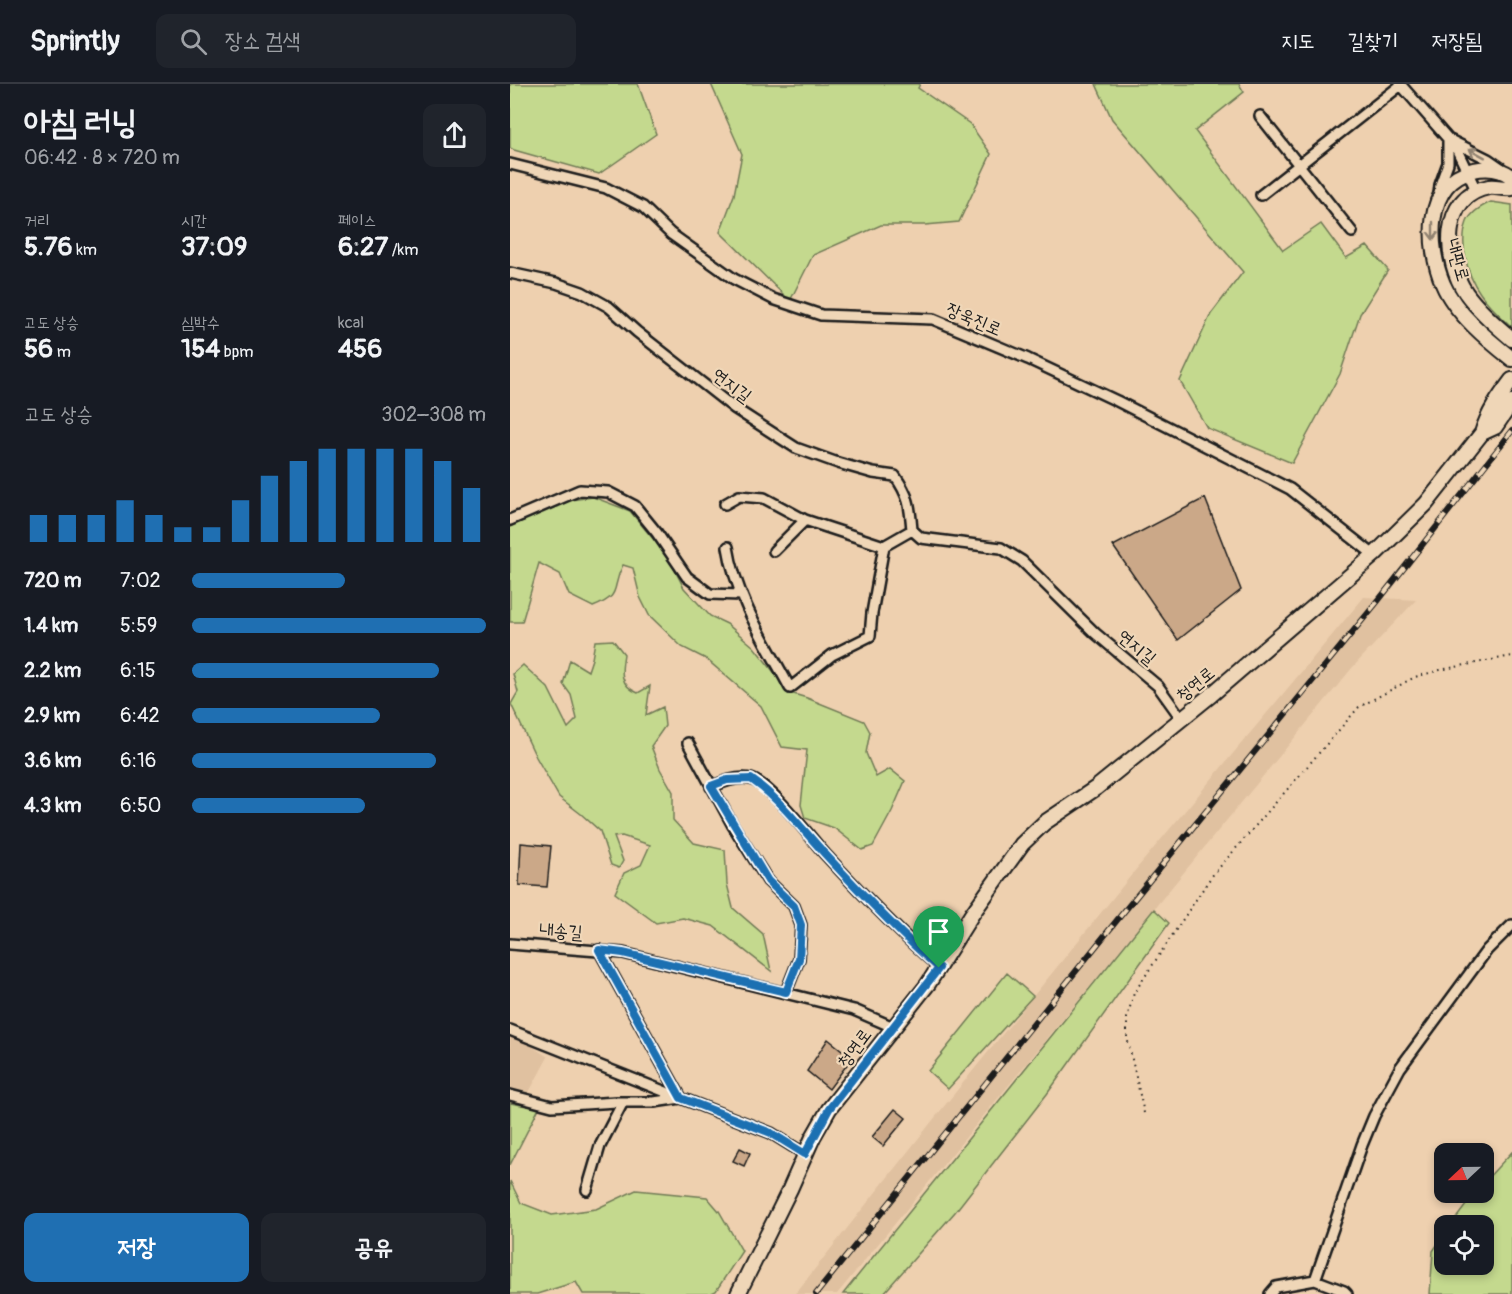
<!DOCTYPE html>
<html lang="ko">
<meta charset="utf-8">
<style>
body{margin:0;font-family:Pangolin,"Poor Story",sans-serif;background:#20242c;color:#f1f3f6;height:100vh;display:flex;flex-direction:column;font-size:22px;white-space:nowrap}
*{box-sizing:border-box;margin:0}
p{font-size:20px;color:#9ea1a6}
.icon{flex:none;width:33px;height:33px;fill:none;stroke:currentColor;stroke-width:2;stroke-linecap:round;stroke-linejoin:round}
.map{position:relative;flex:1;overflow:hidden}
.sheet{display:flex;flex-direction:column;background:#171b24;width:510px}
.sheet>*{flex:none}
.needle{width:39px;rotate:248deg}
.fabs{position:absolute;left:924px;top:1059px;display:grid;gap:12px}
.fabs a{display:grid;place-items:center;width:60px;height:60px;border-radius:12px;background:#171b24;box-shadow:0 3px 9px #0003;font-size:30px}
.pin{position:absolute;display:grid;place-items:center;width:51px;height:51px;color:#fff;margin:-62px -26px;border-radius:50% 50% 50% 0;rotate:-45deg;box-shadow:0 0 6px #0007}
.pin .icon{rotate:45deg}
.round{display:grid;place-items:center;flex:none;width:63px;height:63px;border-radius:12px;background:#20242c}
.overview{display:flex;align-items:center;justify-content:space-between;height:102px;padding:0 24px}
h1{font-size:33px;font-weight:800;line-height:45px}
.stats{display:grid;grid-template-columns:repeat(3,1fr);gap:9px;height:102px;padding:6px 24px}
.stats div{display:grid;align-content:center}
.stats b{font-size:26px;font-weight:800}
.stats small{font-size:16px;font-weight:400}
.stats p{font-size:16px}
.chart{height:168px;padding:12px 24px}
.chart p{display:flex;justify-content:space-between}
.chart svg{width:100%;height:108px;margin-top:6px;stroke:#1f6fb2;stroke-width:6}
.primary-button{display:flex;gap:12px;margin-top:auto;padding:12px 24px}
.primary-button a{flex:1;height:69px;border-radius:12px;background:#1f6fb2;color:#fff;font-size:24px;font-weight:800;line-height:69px;text-align:center}
.primary-button a+a{background:#20242c;color:#f1f3f6}
ul{padding:0 24px;list-style:none;font-size:20px}
li{display:grid;grid-template-columns:96px 72px 1fr;align-items:center;height:45px}
li i{height:15px;border-radius:8px;background:#1f6fb2}
header{display:flex;align-items:center;gap:36px;box-sizing:border-box;height:84px;padding:0 30px;background:#171b24;border-bottom:2px solid #363941}
header strong{font-size:28px}
nav{display:flex;gap:33px;margin-inline-start:auto;font-size:21px}
.search{width:420px;height:54px;background:#20242c;display:flex;align-items:center;gap:15px;box-sizing:border-box;padding:0 21px;border-radius:12px;color:#9ea1a6;font-size:22px}
main{display:flex;flex:1;min-height:0}
.map>svg:first-child{display:block}
.built{fill:#e0c1a0}
.green{fill:#c4d98e;stroke:#707a55;stroke-width:1.5}
.building{fill:#cba888;stroke:#1c1c1c;stroke-width:1.5}
.lines{fill:none;stroke-linecap:round;stroke-linejoin:round}
.street-casing{stroke:#1c1c1c;stroke-width:14}
.secondary-casing{stroke:#1c1c1c;stroke-width:18}
.path{stroke:#1c1c1c;stroke-width:2;stroke-dasharray:1.5 4.5;stroke-linecap:butt}
.street{stroke:#efd6b7;stroke-width:9}
.secondary{stroke:#efd6b7;stroke-width:14}
.rail-casing{stroke:#1c1c1c;stroke-width:6}
.rail{stroke:#efd6b7;stroke-width:4;stroke-dasharray:11;stroke-linecap:butt}
.oneway{stroke:#908271}
.route-casing{stroke:#fff;stroke-width:12}
.route{stroke:#1f6fb2;stroke-width:8}
.labels{text-anchor:middle;stroke-width:4.5;stroke-linejoin:round;paint-order:stroke}
.street-label{font-size:18px;fill:#1c1c1c;stroke:#efd6b7}
</style>
<header>
<strong>Sprintly</strong>
<div class="search"><svg class="icon" aria-label="search" viewBox="0 0 24 24"><circle cx="10" cy="10" r="6"/><path d="M15 15l6 6"/></svg>장소 검색</div>
<nav><a>지도</a><a>길찾기</a><a>저장됨</a></nav>
</header>
<main>
<section class="sheet">
<div class="overview"><div><h1>아침 러닝</h1><p>06:42 · 8 × 720 m</p></div><a class="round"><svg class="icon" aria-label="share" viewBox="0 0 24 24"><path d="M12 15V3M7 8l5-5 5 5M5 13v7h14v-7"/></svg></a></div>
<div class="stats">
<div><p>거리</p><b>5.76<small> km</small></b></div>
<div><p>시간</p><b>37:09</b></div>
<div><p>페이스</p><b>6:27<small> /km</small></b></div>
</div>
<div class="stats">
<div><p>고도 상승</p><b>56<small> m</small></b></div>
<div><p>심박수</p><b>154<small> bpm</small></b></div>
<div><p>kcal</p><b>456</b></div>
</div>
<div class="chart"><p><span>고도 상승</span>302–308 m</p>
<svg viewBox="0 0 160 44" preserveAspectRatio="none"><path d="M5 44V33M15 44V33M25 44V33M35 44V27M45 44V33M55 44V38M65 44V38M75 44V27M85 44V17M95 44V11M105 44V6M115 44V6M125 44V6M135 44V6M145 44V11M155 44V22"/></svg>
</div>
<ul>
<li><b>720 m</b>7:02<i style="width:52%"></i></li>
<li><b>1.4 km</b>5:59<i style="width:100%"></i></li>
<li><b>2.2 km</b>6:15<i style="width:84%"></i></li>
<li><b>2.9 km</b>6:42<i style="width:64%"></i></li>
<li><b>3.6 km</b>6:16<i style="width:83%"></i></li>
<li><b>4.3 km</b>6:50<i style="width:59%"></i></li>
</ul>
<div class="primary-button"><a>저장</a><a>공유</a></div>
</section>
<div class="map">
<svg width="1002" height="1210" viewBox="0 0 1002 1210">
<rect width="100%" height="100%" fill="#eed0af"/>
<filter id="ink" filterUnits="userSpaceOnUse"><feTurbulence type="fractalNoise" baseFrequency=".0167" numOctaves="2"/><feDisplacementMap in="SourceGraphic" scale="12" xChannelSelector="R" yChannelSelector="G"/><feConvolveMatrix kernelMatrix="1 2 1 2 8 2 1 2 1" color-interpolation-filters="sRGB"/></filter>
<g filter="url(#ink)">
<path class="built" d="M 854,513 L 906,516 L 842,584 L 327,1210 L 285,1210 L 423,1036 L 628,783 Z
M 0,948 L 38,973 L 17,1012 L 0,1007 Z"/>
<path class="green" d="M 0,0 L 128,0 L 146,50 L 89,90 L 4,66 L 0,64 Z
M 201,0 L 410,0 L 408,4 L 460,40 L 481,70 L 449,138 L 415,141 L 371,141 L 303,171 L 280,217 L 210,148 L 224,111 L 232,70 Z
M 586,0 L 729,0 L 734,8 L 685,47 L 773,166 L 811,140 L 836,174 L 857,162 L 878,186 L 850,230 L 830,290 L 782,379 L 697,344 L 670,297 L 701,230 L 733,188 L 602,35 Z
M 981,118 L 1002,121 L 1002,243 C 990,232 979,222 970,209 C 957,191 949,160 957,138 C 961,128 972,122 981,118 Z
M 83,413 L 120,427 L 158,473 L 174,504 L 200,532 L 217,540 L 244,563 L 267,592 L 277,608 L 297,614 L 354,637 L 360,648 L 356,669 L 366,693 L 380,685 L 395,697 L 382,727 L 363,762 L 352,766 L 324,744 L 295,734 L 291,721 L 297,666 L 272,663 L 251,622 L 196,575 L 172,563 L 139,531 L 130,513 L 123,484 L 113,481 C 100,505 114,510 83,523 L 59,511 L 50,490 L 29,479 L 12,538 L 0,538 L 0,443 L 38,419 Z
M 103,556 L 114,570 C 111,588 109,601 128,609 L 140,602 L 136,631 L 153,623 L 155,642 L 141,662 L 150,685 L 163,708 L 163,736 L 184,759 L 215,766 L 217,800 L 223,824 L 253,850 L 261,887 L 203,842 L 173,834 L 146,839 L 105,809 L 114,789 L 131,781 L 140,761 L 112,752 L 104,753 L 113,777 L 109,784 L 101,781 L 90,747 L 71,730 L 49,713 L 26,673 L 1,620 L 8,608 L 3,590 L 13,581 L 38,604 L 58,644 L 67,635 L 61,611 L 53,600 L 60,576 L 78,587 L 82,575 L 85,557 Z
M 644,825 L 659,839 L 537,1010 L 445,1128 L 373,1210 L 333,1210 Z
M 497,889 L 523,912 L 438,1005 L 418,987 Z
M 0,1019 L 29,1024 L 0,1081 Z
M 1002,1068 L 1002,1210 L 920,1210 L 923,1167 L 934,1151 L 934,1180 L 974,1180 L 974,1142 L 941,1141 L 965,1109 L 974,1108 L 974,1098 Z
M 0,1097 L 11,1119 L 42,1131 L 86,1125 L 126,1106 L 197,1113 L 209,1127 L 232,1167 L 206,1207 L 200,1210 L 73,1210 L 66,1198 L 27,1210 L 0,1210 Z"/>
<path class="building" d="M 695,414 L 731,506 L 668,556 L 603,462 Z
M 11,759 L 41,762 L 37,803 L 9,801 Z
M 318,955 L 342,974 L 319,1005 L 297,987 Z
M 385,1025 L 396,1034 L 373,1062 L 362,1053 Z
M 230,1064 L 240,1069 L 234,1082 L 223,1077 Z"/>
<g class="lines">
<g class="street-casing">
<path id="street" d="M 890,0 L 946,64 L 967,108
M 750,32 L 842,148
M 0,80 L 96,104 L 133,123 L 161,150 L 224,195 L 263,215 L 311,231 L 423,235 L 518,275 L 607,317 L 780,405 L 864,471
M 751,111 L 891,1
M 929,111 L 930,101 L 938,79 L 938,55 L 978,75 L 991,84
M 0,189 L 46,199 L 72,208 L 99,223 L 127,248 L 224,324 L 286,364 L 328,379 L 363,389 L 385,392 C 399,412 400,421 402,446
M 215,420 L 229,412 L 254,414 L 295,436 L 374,462
M 0,436 L 70,406 L 98,408 L 125,422 L 147,449 L 177,493 L 200,510 L 231,511
M 218,463 C 226,514 256,559 280,604 L 322,571 L 360,552 L 362,529 L 374,462 L 402,446 L 411,454 L 491,464 L 512,477 L 585,549 L 648,602 L 671,634
M 264,467 L 295,436
M 178,659 L 222,740 L 258,797 L 284,822 L 291,841 L 289,875 L 276,908
M 201,703 C 212,698 228,692 241,695 C 260,700 300,753 315,770 C 351,809 388,848 429,883
M 0,860 L 113,869 L 344,926 L 383,943
M 89,866 L 171,1014
M 0,946 L 171,1014
M 0,1011 L 42,1022 L 107,1018 L 144,1018 L 171,1014 L 261,1049 L 295,1070
M 77,1106 L 90,1062 L 113,1018
M 805,1196 L 852,1061 L 864,1032 L 890,984 L 977,866 L 1002,841
M 760,1210 L 766,1203 L 805,1196 L 834,1207 L 837,1210"/>
</g>
<g class="secondary-casing">
<path id="secondary" d="M 1002,93 C 991,84 977,83 963,86 C 914,98 917,163 933,200 C 945,229 978,256 1002,275
M 1002,104 C 994,105 986,102 979,103 C 929,112 934,177 956,209 C 969,227 985,241 1002,255
M 972,349 L 985,343 L 1002,318
M 228,1210 L 280,1105 L 303,1053 L 319,1025 L 418,900 L 462,830 L 512,760 L 534,739 L 586,704 L 701,611 L 864,471 L 916,420 L 972,349 C 978,329 990,312 1002,296"/>
</g>
<path class="path" d="M 634,1029 L 617,953 L 617,934 L 624,909 L 701,793 L 849,623 L 905,593 L 930,586 L 1002,572"/>
<use href="#street" class="street"/>
<use href="#secondary" class="secondary"/>
<g class="rail-casing">
<path id="rail" d="M 306,1210 L 612,830 L 868,517 L 1002,347"/>
</g>
<use href="#rail" class="rail"/>
</g>
<defs><path id="oneway-shaft" d="M-6 0H5M1.5-3L5.5 0L1.5 3" fill="none" stroke-width="1.6" stroke-linecap="round" stroke-linejoin="round" transform="scale(1.5)"/></defs>
<g class="oneway">
<use href="#oneway-shaft" transform="translate(967 69) rotate(-151)"/>
<use href="#oneway-shaft" transform="translate(923 147) rotate(90)"/>
</g>
</g>
<g class="lines" filter="url(#ink)">
<g class="route-casing">
<path id="route" d="M 241,695 C 270,715 291,744 315,770 C 351,809 388,848 429,884 L 319,1025 L 295,1070 L 261,1049 L 171,1014 L 89,866 L 113,869 L 276,908 L 289,875 L 291,841 L 284,822 L 258,797 L 201,702 L 217,696 Z"/>
</g>
<use href="#route" class="route"/>
</g>
<g class="labels">
<g class="street-label">
<text transform="translate(948 176) rotate(74)" y="6">내판로</text>
<text transform="translate(464 235) rotate(23)" y="6">장욱진로</text>
<text transform="translate(222 301) rotate(37)" y="6">연지길</text>
<text transform="translate(627 563) rotate(40)" y="6">연지길</text>
<text transform="translate(685 600) rotate(-39)" y="6">청연로</text>
<text transform="translate(51 847) rotate(4)" y="6">내송길</text>
<text transform="translate(344 964) rotate(-53)" y="6">청연로</text>
</g>
</g>
</svg>
<div class="fabs">
<a><svg class="needle" viewBox="-14 -14 28 28"><path d="M0-13l5 13h-10z" fill="#e53935"/><path d="M0 13l5-13h-10z" fill="#9ea1a6"/></svg></a>
<a><svg class="icon" aria-label="locate" viewBox="0 0 24 24"><circle cx="12" cy="12" r="6"/><path d="M12 2v4M12 18v4M2 12h4M18 12h4"/></svg></a>
</div>
<div class="pin" style="left:429px;top:884px;background:#1e9e55"><svg class="icon" aria-label="arrive" viewBox="0 0 24 24"><path d="M6 21V4h12l-3 4 3 4H6"/></svg></div>
</div>
</main>
